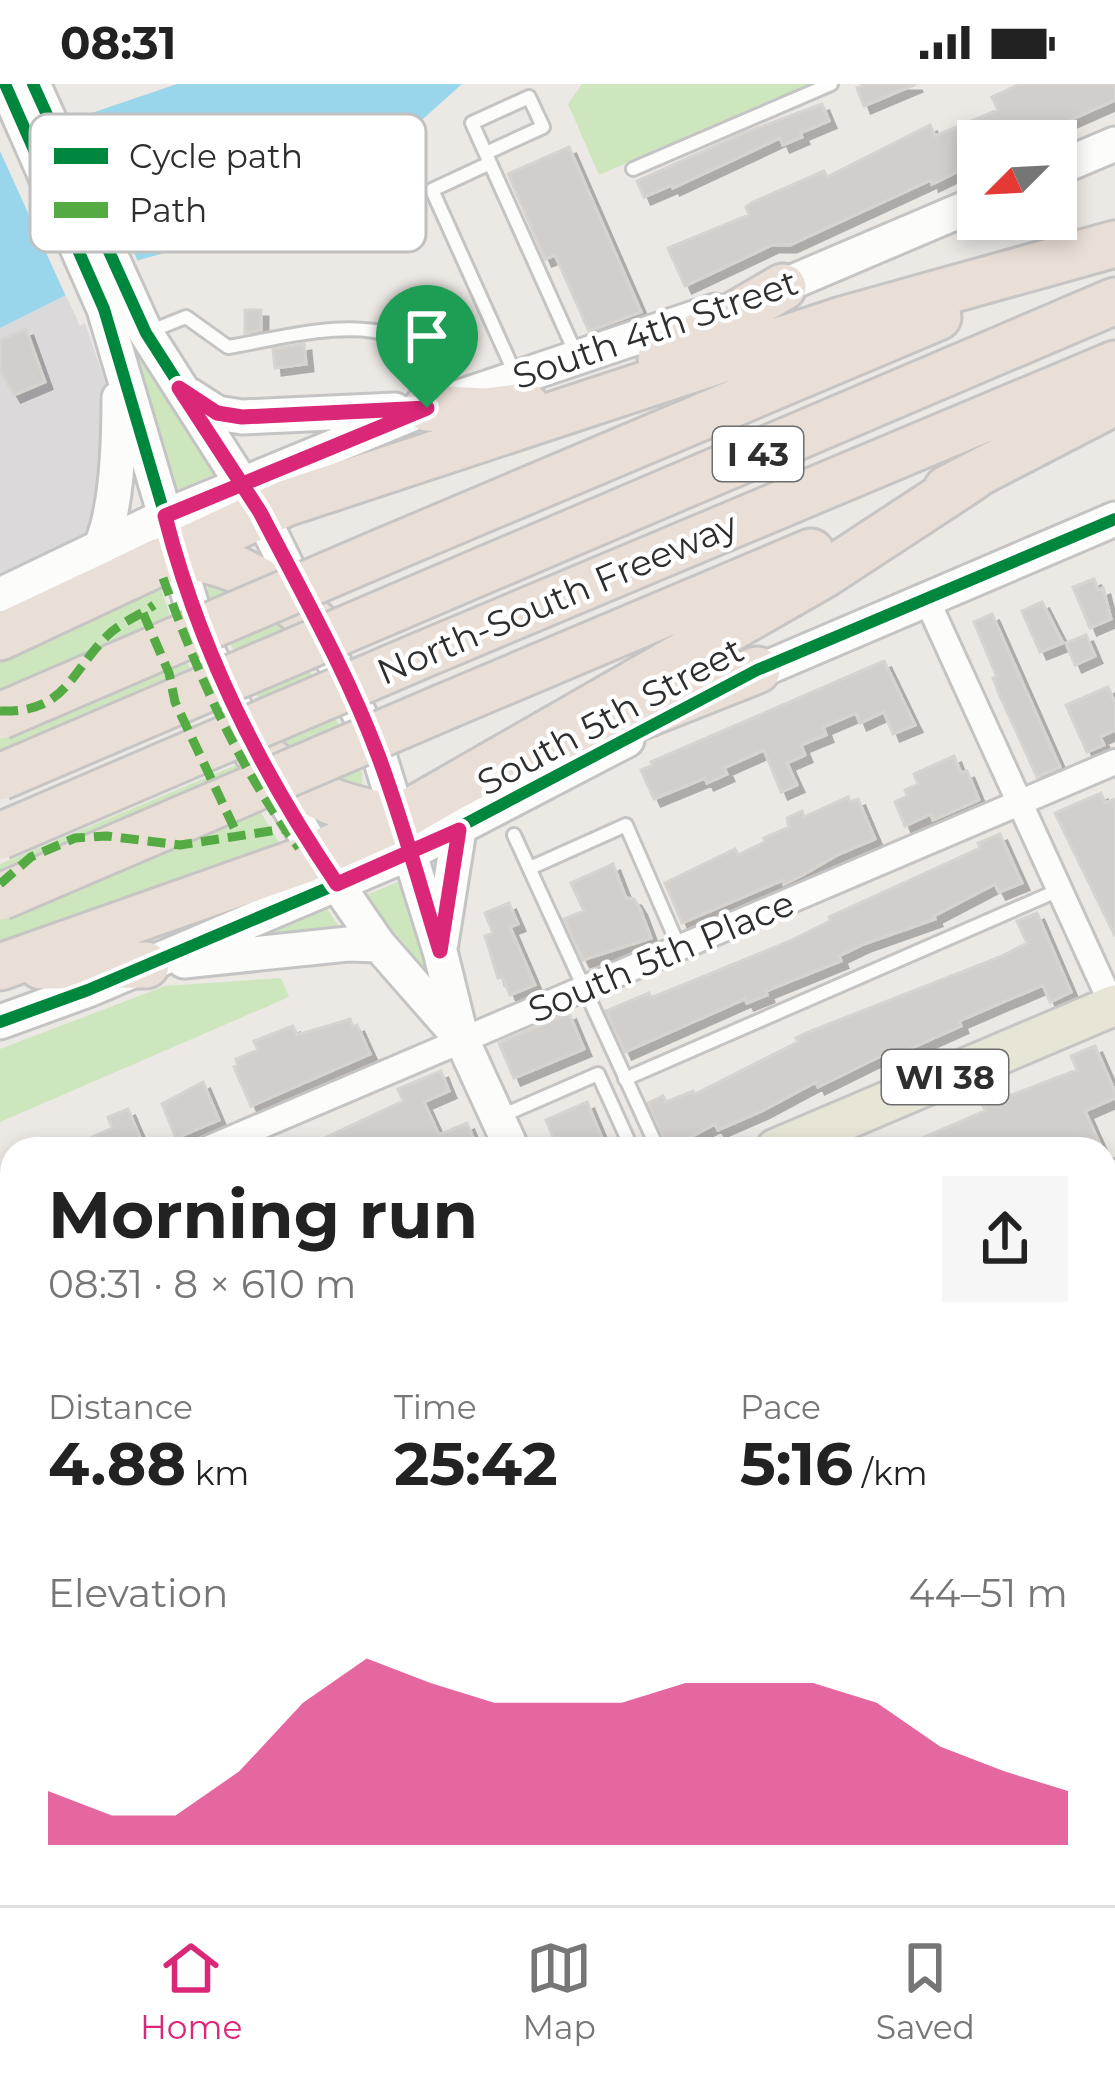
<!DOCTYPE html>
<meta charset="utf-8">
<style>
body{margin:0;font-family:Montserrat,sans-serif;background:#f6f6f6;color:#222;height:100vh;display:flex;flex-direction:column;font-size:45px;white-space:nowrap}
*{box-sizing:border-box;margin:0}
p{font-size:39px;color:#767676}
.icon{flex:none;width:66px;height:66px;fill:none;stroke:currentColor;stroke-width:2;stroke-linecap:round;stroke-linejoin:round}
.map{position:relative;flex:1;overflow:hidden}
.drawer{position:absolute;left:0px;top:1053px;width:1116px;height:768px;display:flex;flex-direction:column;background:#fff;border-radius:36px 36px 0 0;box-shadow:0 6px 18px #0003}
.drawer>*{flex:none}
.needle{width:78px;rotate:246deg}
.controls{position:absolute;left:957px;top:36px;display:grid;gap:24px}
.controls a{display:grid;place-items:center;width:120px;height:120px;border-radius:0px;background:#fff;box-shadow:0 6px 18px #0003;font-size:60px}
.pin{position:absolute;display:grid;place-items:center;width:102px;height:102px;color:#fff;margin:-123px -51px;border-radius:50% 50% 50% 0;rotate:-45deg;box-shadow:0 0 12px #0007}
.pin .icon{rotate:45deg}
.round{display:grid;place-items:center;flex:none;width:126px;height:126px;border-radius:0px;background:#f6f6f6}
.overview{display:flex;align-items:center;justify-content:space-between;height:204px;padding:0 48px}
h1{font-size:66px;font-weight:700;line-height:90px}
.stats{display:grid;grid-template-columns:repeat(3,1fr);gap:18px;height:204px;padding:12px 48px}
.stats div{display:grid;align-content:center}
.stats b{font-size:60px;font-weight:700}
.stats small{font-size:33px;font-weight:400}
.stats p{font-size:33px}
.chart{height:336px;padding:24px 48px}
.chart p{display:flex;justify-content:space-between}
.chart svg{width:100%;height:216px;margin-top:12px;fill:#db2777;opacity:.7}
.status{display:flex;justify-content:space-between;align-items:center;height:84px;padding:0 60px;background:#fff;direction:ltr}
.status svg{height:33px;fill:currentColor}
.tabs{display:flex;justify-content:space-around;align-items:center;height:168px;border-top:3px solid #e0e0e0;background:#fff;font-size:33px;color:#767676}
.tabs a{display:grid;justify-items:center;gap:6px}
.tabs .on{color:#db2777}
.map>svg:first-child{display:block}
.industrial{fill:#dcd9db}
.green{fill:#cee6be}
.water{fill:#99d6ec}
.pier{fill:#ece8e4}
.building{fill:#d1cecb;stroke:#d7d4d0;stroke-width:3;filter:url(#shadow)}
.lines{fill:none;stroke-linecap:round;stroke-linejoin:round}
.lane-casing{stroke:#c5c4c5;stroke-width:18}
.street-casing{stroke:#c5c4c5;stroke-width:30}
.secondary-casing{stroke:#c5c4c5;stroke-width:39}
.primary-casing{stroke:#c6c5c4;stroke-width:45}
.highway-casing{stroke:#c6c5c4;stroke-width:51}
.path{stroke:#c9c9c8;stroke-width:3;stroke-dasharray:9 6;stroke-linecap:butt}
.lane{stroke:#fcfcfb;stroke-width:12}
.street{stroke:#fcfcfb;stroke-width:24}
.secondary{stroke:#fcfcfb;stroke-width:33}
.primary{stroke:#e8e4d6;stroke-width:39}
.highway{stroke:#eadfd6;stroke-width:45}
.highway-bridge-casing{stroke:#c6c5c4;stroke-width:51;stroke-linecap:butt}
.highway-bridge{stroke:#eadfd6;stroke-width:45}
.quiet{stroke:#54ab44;stroke-width:9;stroke-dasharray:18 9;stroke-linecap:butt}
.cycleway-casing{stroke:#fff;stroke-width:20}
.cycleway{stroke:#00873e;stroke-width:12}
.route-casing{stroke:#fff;stroke-width:24}
.route{stroke:#db2777;stroke-width:15}
.labels{text-anchor:middle;stroke-width:9;stroke-linejoin:round;paint-order:stroke}
.shield{fill:#fff;stroke:#6d6d6d;stroke-width:3}
.shield-label{font-size:33px;font-weight:bold;fill:#2e2e2e}
.street-label{font-size:36px;fill:#2e2e2e;stroke:#fff}
.key{fill:#fff;stroke:#c0c0c0;stroke-width:3}
.key-label{font-size:33px;fill:#2e2e2e}
</style>
<div class="status"><b>08:31</b><svg viewBox="0 0 49 12"><path d="M0 12V9h3v3zM5 12V6h3v6zM10 12V3h3v9zM15 12V0h3v12zM26 1h20v11H26zM47 4h2v5h-2z"/></svg></div>
<div class="map">
<svg width="1115" height="1821" viewBox="0 0 1115 1821">
<defs>
<filter id="shadow"><feDropShadow dx="7" dy="7" stdDeviation="0" flood-color="#0004"/></filter>
</defs>
<rect width="100%" height="100%" fill="#ece8e4"/>
<path class="industrial" d="M 66,211 L 80,242 L 85,239 L 106,300 L 107,330 L 94,443 L 86,453 L 0,498 L 0,244 Z"/>
<path class="green" d="M 582,0 L 810,0 L 599,91 L 568,20 Z
M 131,257 L 215,390 L 177,406 Z
M 207,493 L 282,535 L 356,673 L 362,689 L 362,716 L 286,668 L 208,516 Z
M 158,496 L 175,546 L 0,620 L 0,573 Z
M 183,568 L 190,584 L 0,666 L 0,645 Z
M 236,681 L 244,698 L 0,802 L 0,780 Z
M 255,719 L 287,771 L 0,870 L 0,828 Z
M 400,797 L 433,907 L 430,908 L 366,811 Z
M 325,822 L 342,847 L 257,854 L 261,850 Z
M 281,894 L 289,913 L 0,1038 L 0,965 L 165,902 Z
M 1115,1293 L 1115,1821 L 870,1821 L 865,1809 L 1104,1809 L 1104,1297 Z"/>
<path class="water" d="M 177,0 L 462,0 L 356,95 L 253,144 L 100,187 L 66,211 L 0,244 L 0,53 L 74,35 Z"/>
<path class="pier" d="M 71,29 L 140,182 L 102,192 L 68,217 L 0,67 L 0,47 Z"/>
<path class="building" d="M 866,0 L 916,0 L 864,22 L 857,4 Z
M 1020,0 L 1115,0 L 1115,16 L 1023,57 L 978,57 L 978,72 L 953,90 L 932,100 L 931,96 L 790,161 L 772,161 L 685,202 L 668,164 L 749,131 L 746,123 L 753,118 L 824,87 L 827,93 L 930,41 L 935,52 L 998,26 L 992,13 Z
M 822,20 L 829,37 L 800,49 L 802,53 L 783,61 L 780,54 L 673,104 L 672,101 L 644,113 L 637,97 L 744,49 Z
M 569,63 L 641,228 L 589,247 L 555,171 L 545,175 L 508,90 Z
M 245,226 L 261,226 L 261,246 L 245,249 Z
M 26,245 L 45,298 L 14,311 L 0,287 L 0,256 Z
M 304,260 L 306,280 L 275,284 L 273,265 Z
M 1094,495 L 1098,506 L 1103,504 L 1111,535 L 1090,544 L 1073,503 Z
M 1042,518 L 1063,559 L 1040,568 L 1022,527 Z
M 992,530 L 1060,683 L 1037,693 L 1000,612 L 993,594 L 997,593 L 974,538 Z
M 1086,551 L 1095,572 L 1075,581 L 1066,559 Z
M 884,577 L 915,641 L 893,650 L 884,628 L 860,639 L 856,629 L 823,643 L 826,651 L 801,661 L 805,671 L 787,679 L 797,701 L 781,708 L 764,666 L 724,684 L 727,690 L 707,699 L 705,694 L 654,715 L 641,686 L 653,681 L 651,678 Z
M 1108,603 L 1115,619 L 1115,646 L 1100,653 L 1104,661 L 1087,668 L 1066,621 Z
M 954,672 L 961,689 L 967,687 L 979,716 L 933,736 L 931,730 L 905,742 L 895,718 L 907,712 L 905,706 L 918,700 L 914,690 Z
M 1101,709 L 1105,719 L 1115,715 L 1115,852 L 1055,729 Z
M 848,713 L 850,718 L 858,715 L 875,755 L 839,770 L 801,792 L 784,800 L 783,796 L 682,839 L 665,799 L 735,765 L 738,771 L 765,758 L 764,754 L 789,743 L 787,734 L 802,727 L 804,733 Z
M 1000,750 L 1022,799 L 999,808 L 995,800 L 934,832 L 935,835 L 864,860 L 839,872 L 841,877 L 766,907 L 767,911 L 747,919 L 745,915 L 625,968 L 606,927 L 649,909 L 651,914 L 790,857 L 830,837 L 829,833 L 980,764 L 978,759 Z
M 613,780 L 626,814 L 634,815 L 640,825 L 651,854 L 583,876 L 564,835 L 584,827 L 571,799 Z
M 509,819 L 518,840 L 510,843 L 535,901 L 510,911 L 502,892 L 498,894 L 485,852 L 493,849 L 485,829 Z
M 1037,829 L 1071,908 L 1050,918 L 1043,901 L 959,937 L 961,942 L 914,963 L 893,972 L 891,967 L 818,1003 L 816,998 L 762,1027 L 718,1046 L 715,1040 L 668,1065 L 648,1019 L 663,1012 L 666,1018 L 693,1007 L 695,1010 L 798,958 L 796,954 L 811,947 L 1000,873 L 1027,859 L 1017,837 Z
M 569,929 L 584,965 L 514,994 L 499,959 Z
M 350,935 L 353,943 L 357,941 L 370,970 L 251,1022 L 234,983 L 238,981 L 236,975 L 258,966 L 254,957 L 293,942 L 297,951 Z
M 1095,962 L 1115,1008 L 1115,1014 L 1085,1027 L 1102,1065 L 897,1065 L 985,1027 L 983,1022 L 1077,986 L 1071,972 Z
M 441,987 L 449,1007 L 424,1018 L 439,1051 L 467,1039 L 475,1059 L 461,1065 L 301,1065 L 403,1017 L 398,1005 Z
M 203,998 L 219,1036 L 176,1054 L 162,1020 Z
M 587,1018 L 605,1061 L 597,1065 L 558,1065 L 546,1036 Z
M 128,1025 L 145,1065 L 65,1065 L 112,1044 L 108,1033 Z"/>
<g class="lines">
<g class="lane-casing">
<path id="lane" d="M 486,69 L 543,43 L 529,13 L 472,39 L 490,79 L 577,272
M 490,79 L 432,106 L 516,292
M 633,85 L 831,0
M 151,247 L 186,233 L 228,263 C 306,250 419,212 451,314
M 514,751 L 658,1065
M 530,784 L 626,741 L 679,863
M 625,995 L 1059,806
M 499,1033 L 598,990 L 632,1065
M 1104,1086 L 1115,1082
M 39,1809 L 44,1821
M 258,1821 L 287,1809"/>
</g>
<g class="street-casing">
<path id="street" d="M 926,514 L 1115,927
M 207,1065 L 1115,678
M 0,1153 L 12,1148
M 1104,1277 L 1115,1272
M 0,1741 L 12,1736
M 189,1809 L 194,1821
M 702,1821 L 730,1809"/>
</g>
<g class="secondary-casing">
<path id="secondary" d="M 5,0 L 104,225 L 201,553 L 255,665 L 317,771 L 379,861 L 457,950
M 33,0 L 146,249 L 260,428 L 378,668 L 440,867 L 462,956 L 512,1065
M 1056,85 L 1115,60
M 764,210 L 978,119
M 189,311 L 217,329 L 242,333 L 395,326
M 94,474 C 118,439 119,357 119,314
M 0,511 L 165,432 L 427,324 L 715,227
M 736,597 L 1115,435
M 441,859 L 459,746
M 184,877 L 348,860 L 379,861
M 0,938 L 88,906 L 410,769 L 627,656
M 845,1809 L 850,1821"/>
</g>
<g class="primary-casing">
<path id="primary" d="M 776,1065 L 1115,921
M 0,1396 L 12,1391"/>
</g>
<g class="highway-casing">
<path id="highway" d="M 661,274 L 783,203
M 427,324 L 486,327 L 526,322
M 947,405 L 1115,318
M 175,471 C 241,477 269,501 318,542
M 375,471 L 938,233
M 400,522 L 1115,217
M 0,553 L 286,419 L 842,236 L 1115,160
M 422,571 L 1115,280
M 444,623 L 811,468
M 583,655 L 757,586
M 255,665 C 306,711 331,723 399,734
M 41,882 L 146,881
M 0,883 L 304,776 L 399,734 L 825,490 L 973,393"/>
</g>
<path class="path" d="M 1104,1408 L 1115,1403
M 1104,1549 L 1115,1548
M 1104,1690 L 1115,1686
M 1104,1723 L 1115,1695
M 1059,1809 L 1066,1821
M 1040,1821 L 1049,1817 L 1057,1821
M 1078,1821 L 1081,1809"/>
<use href="#lane" class="lane"/>
<use href="#street" class="street"/>
<use href="#secondary" class="secondary"/>
<use href="#primary" class="primary"/>
<use href="#highway" class="highway"/>
<g class="highway-bridge-casing">
<path id="highway-bridge" d="M 0,632 L 375,471
M 0,693 L 400,522
M 0,752 L 422,571
M 0,813 L 444,623"/>
</g>
<use href="#highway-bridge" class="highway-bridge"/>
<path class="quiet" d="M 163,494 C 198,591 237,681 299,764
M 143,529 L 169,589 L 175,618 L 238,752
M 0,627 C 65,629 69,591 106,553 C 119,539 139,532 154,521
M 0,800 L 31,773 L 75,754 L 107,752 L 180,761 L 284,745"/>
<g class="cycleway-casing">
<path id="cycleway" d="M 5,0 L 104,225 L 165,432
M 33,0 L 146,249 L 242,399
M 0,938 L 88,906 L 410,769 L 757,586 L 1115,435"/>
</g>
<use href="#cycleway" class="cycleway"/>
</g>
<g class="lines">
<g class="route-casing">
<path id="route" d="M 427,324 L 165,432 C 199,565 260,687 337,800 L 459,746 L 440,867 C 420,802 402,735 378,671 C 347,588 301,507 260,428 L 179,304 L 217,329 L 242,333 L 427,324"/>
</g>
<use href="#route" class="route"/>
</g>
<g class="labels">
<g class="shield">
<rect x="713" y="343" width="90" height="54" rx="9"/>
<rect x="882" y="966" width="126" height="54" rx="9"/>
</g>
<g class="shield-label">
<text x="758" y="382">I 43</text>
<text x="945" y="1005">WI 38</text>
</g>
<g class="street-label">
<text transform="translate(655 245) rotate(-19)" y="13">South 4th Street</text>
<text transform="translate(557 514) rotate(-23)" y="13">North-South Freeway</text>
<text transform="translate(610 632) rotate(-28)" y="13">South 5th Street</text>
<text transform="translate(661 872) rotate(-23)" y="13">South 5th Place</text>
</g>
</g>
<rect x="30" y="30" width="396" height="138" rx="18" class="key"/>
<rect x="54" y="64" width="54" height="16" fill="#00873e"/>
<rect x="54" y="118" width="54" height="16" fill="#54ab44"/>
<g class="key-label">
<text x="129" y="84">Cycle path</text>
<text x="129" y="138">Path</text>
</g>
</svg>
<div class="controls">
<a><svg class="needle" viewBox="-14 -14 28 28"><path d="M0-13l5 13h-10z" fill="#e53935"/><path d="M0 13l5-13h-10z" fill="#767676"/></svg></a>
</div>
<div class="pin" style="left:427px;top:324px;background:#1e9e55"><svg class="icon" aria-label="arrive" viewBox="0 0 24 24"><path d="M6 21V4h12l-3 4 3 4H6"/></svg></div>
<section class="drawer">
<div class="overview"><div><h1>Morning run</h1><p>08:31 · 8 × 610 m</p></div><a class="round"><svg class="icon" aria-label="share" viewBox="0 0 24 24"><path d="M12 15V3M7 8l5-5 5 5M5 13v7h14v-7"/></svg></a></div>
<div class="stats">
<div><p>Distance</p><b>4.88<small> km</small></b></div>
<div><p>Time</p><b>25:42</b></div>
<div><p>Pace</p><b>5:16<small> /km</small></b></div>
</div>
<div class="chart"><p><span>Elevation</span>44–51 m</p>
<svg viewBox="0 0 160 44" preserveAspectRatio="none"><path d="M0 44V33L10 38L20 38L30 29L40 15L50 6L60 11L70 15L80 15L90 15L100 11L110 11L120 11L130 15L140 24L150 29L160 33V44z"/></svg>
</div>
</section>
</div>
<nav class="tabs">
<a class="on"><svg class="icon" aria-label="home" viewBox="0 0 24 24"><path d="M3 11l9-7 9 7M6 9v11h12V9"/></svg>Home</a>
<a><svg class="icon" aria-label="map" viewBox="0 0 24 24"><path d="M3 6l6-2 6 2 6-2v14l-6 2-6-2-6 2zM9 4v14M15 6v14"/></svg>Map</a>
<a><svg class="icon" aria-label="saved" viewBox="0 0 24 24"><path d="M7 4h10v16l-5-4-5 4z"/></svg>Saved</a>
</nav>
